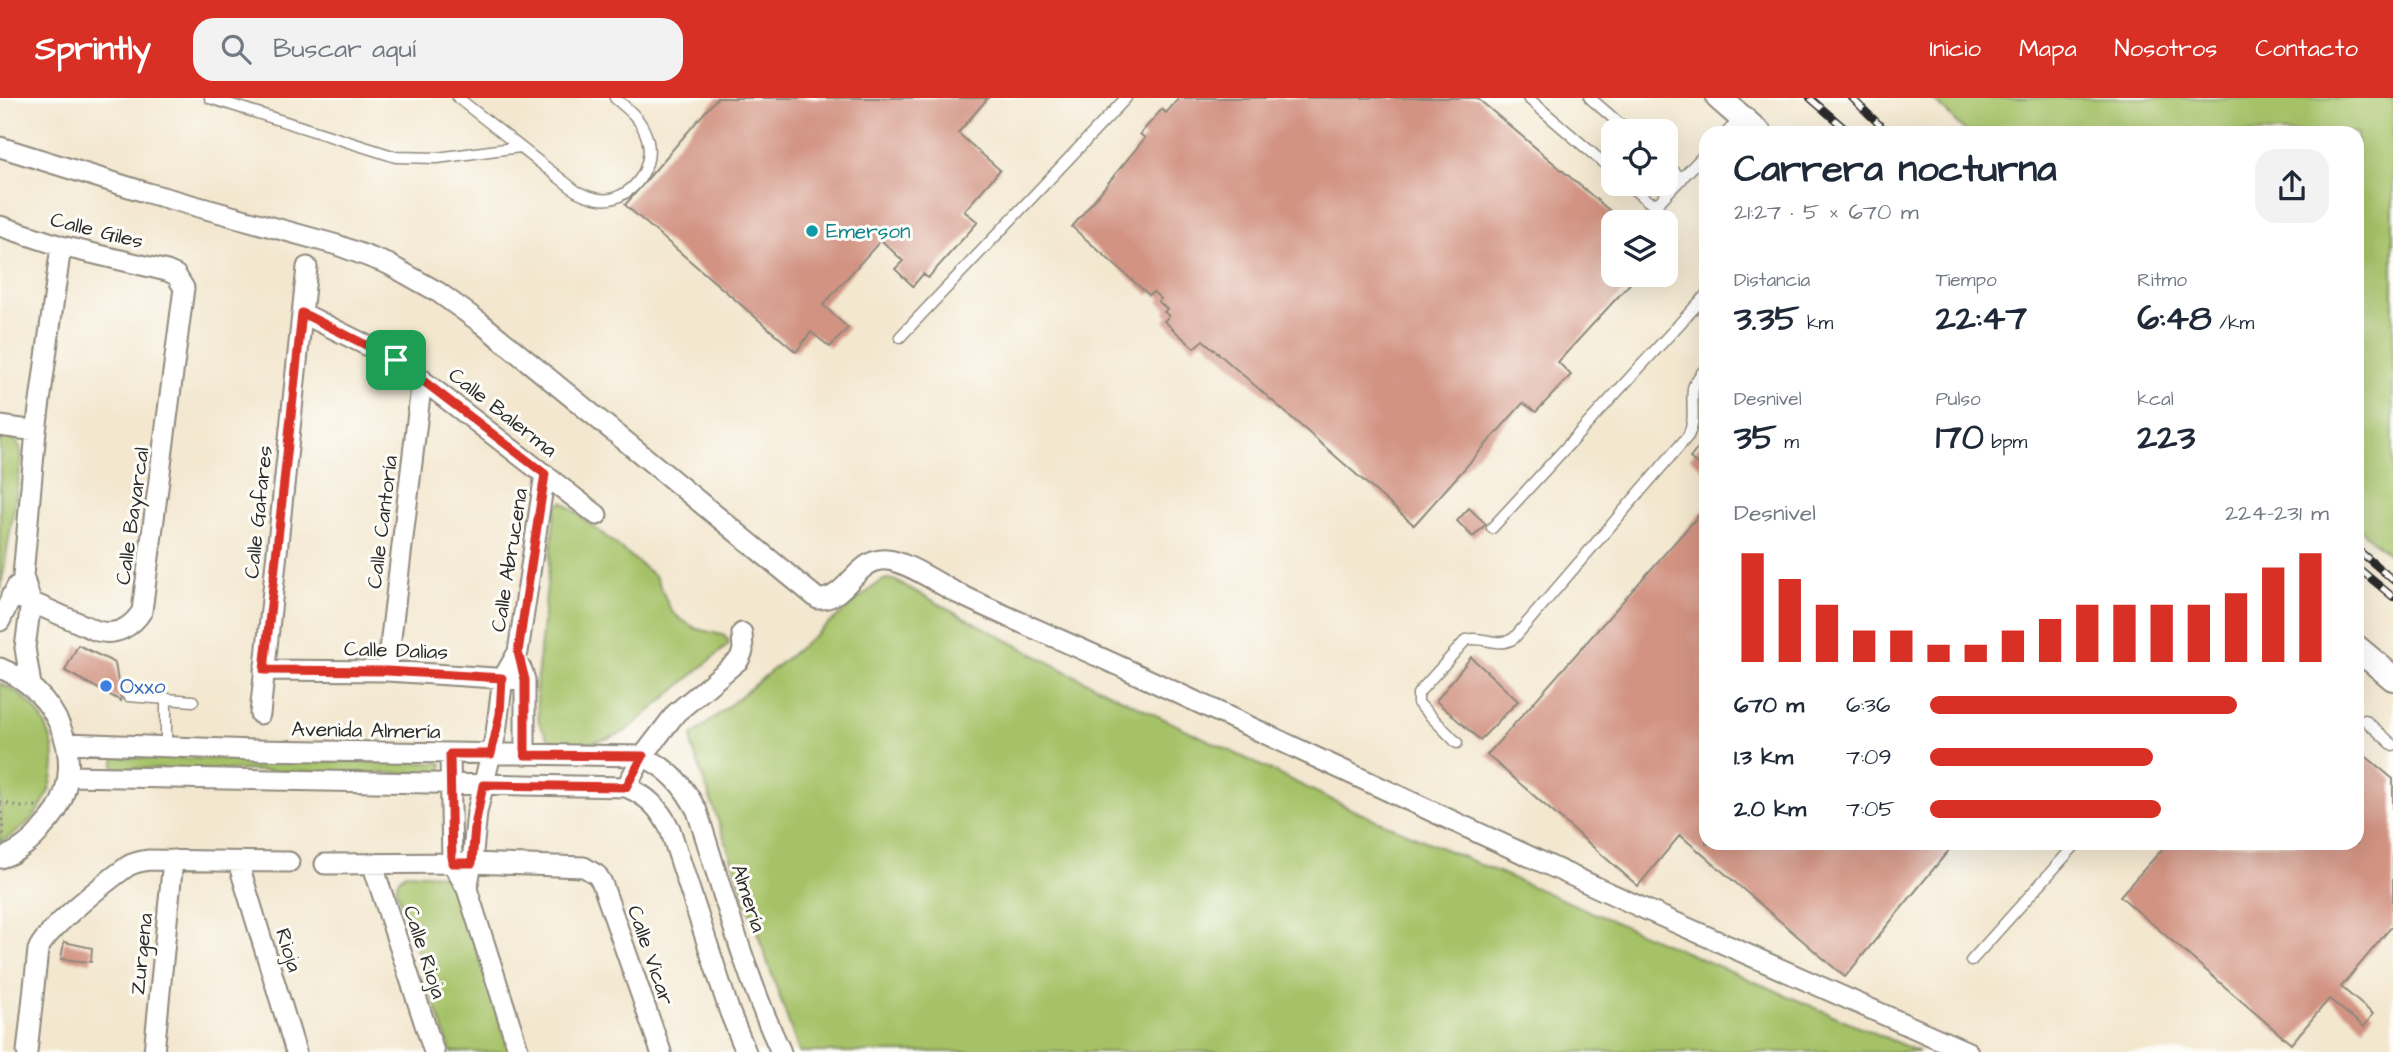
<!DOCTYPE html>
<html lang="es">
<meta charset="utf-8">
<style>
body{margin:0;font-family:"Architects Daughter",sans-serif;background:#f2f2f3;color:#1f2937;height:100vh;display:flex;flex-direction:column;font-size:26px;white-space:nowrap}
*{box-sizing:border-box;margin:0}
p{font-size:23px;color:#747a83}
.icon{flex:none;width:38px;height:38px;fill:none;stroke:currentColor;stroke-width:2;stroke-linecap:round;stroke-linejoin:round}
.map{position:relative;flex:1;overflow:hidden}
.panel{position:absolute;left:1699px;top:28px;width:665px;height:724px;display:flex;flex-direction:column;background:#fff;border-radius:21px;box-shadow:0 7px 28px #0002}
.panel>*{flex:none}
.fabs{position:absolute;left:1601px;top:21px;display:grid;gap:14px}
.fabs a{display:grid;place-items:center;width:77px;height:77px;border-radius:14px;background:#fff;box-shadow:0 7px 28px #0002;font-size:35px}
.pin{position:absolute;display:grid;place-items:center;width:60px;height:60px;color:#fff;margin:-30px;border-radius:14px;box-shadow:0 4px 10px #0006}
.round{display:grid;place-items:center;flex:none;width:74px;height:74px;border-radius:21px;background:#f2f2f3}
.summary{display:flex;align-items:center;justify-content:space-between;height:119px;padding:0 35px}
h1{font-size:38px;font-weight:700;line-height:52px}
.metrics{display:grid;grid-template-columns:repeat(3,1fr);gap:10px;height:119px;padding:7px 35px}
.metrics div{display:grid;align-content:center}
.metrics b{font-size:35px;font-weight:700}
.metrics small{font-size:19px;font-weight:400}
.metrics p{font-size:19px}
.chart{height:196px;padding:14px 35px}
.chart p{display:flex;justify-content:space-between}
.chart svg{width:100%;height:126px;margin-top:7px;stroke:#d93025;stroke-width:6}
ul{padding:0 35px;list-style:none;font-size:23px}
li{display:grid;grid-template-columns:112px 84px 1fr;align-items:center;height:52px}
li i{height:18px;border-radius:9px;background:#d93025}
header{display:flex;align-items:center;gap:42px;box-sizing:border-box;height:98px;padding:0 35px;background:#d93025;color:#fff}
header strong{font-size:33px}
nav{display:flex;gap:38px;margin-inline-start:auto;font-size:24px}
.search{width:490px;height:63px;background:#f2f2f3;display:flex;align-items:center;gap:18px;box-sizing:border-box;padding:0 24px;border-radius:21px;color:#747a83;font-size:26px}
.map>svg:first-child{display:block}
.green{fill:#a6c268;stroke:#68764a;stroke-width:2}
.building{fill:#d29382}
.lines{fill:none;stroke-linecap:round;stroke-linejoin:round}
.service-casing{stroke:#8f897d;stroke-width:13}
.minor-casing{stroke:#8f897d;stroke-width:23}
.tertiary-casing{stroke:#8f897d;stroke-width:28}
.path{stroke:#8f897d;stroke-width:3.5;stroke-dasharray:2 5;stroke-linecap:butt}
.service{stroke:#fff;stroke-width:10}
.minor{stroke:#fff;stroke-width:19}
.tertiary{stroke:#fff;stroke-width:24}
.rail-casing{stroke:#2b2b2b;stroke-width:8}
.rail{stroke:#fdfcf7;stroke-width:5;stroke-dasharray:16;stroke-linecap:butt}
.route-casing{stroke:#fff;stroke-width:14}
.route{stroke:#d93025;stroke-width:9}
.culture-dot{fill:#0f9aa8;stroke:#fdfcf7;stroke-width:2.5}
.shop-dot{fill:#3f7fe0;stroke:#fdfcf7;stroke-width:2.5}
.labels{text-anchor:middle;stroke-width:6;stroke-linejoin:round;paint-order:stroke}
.street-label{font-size:21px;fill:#2b2b2b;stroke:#fdfcf7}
.culture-label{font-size:21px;fill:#0d838f;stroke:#fdfcf7;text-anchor:start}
.shop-label{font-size:21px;fill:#366cbe;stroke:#fdfcf7;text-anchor:start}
</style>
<header>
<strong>Sprintly</strong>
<div class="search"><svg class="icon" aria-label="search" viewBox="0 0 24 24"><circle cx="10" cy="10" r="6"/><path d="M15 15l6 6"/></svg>Buscar aquí</div>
<nav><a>Inicio</a><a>Mapa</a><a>Nosotros</a><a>Contacto</a></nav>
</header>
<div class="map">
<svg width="2393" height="954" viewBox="0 0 2393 954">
<rect width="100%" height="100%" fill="#fdfcf7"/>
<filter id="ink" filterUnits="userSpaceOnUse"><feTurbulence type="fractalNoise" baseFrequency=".0143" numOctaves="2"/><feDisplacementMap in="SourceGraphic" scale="14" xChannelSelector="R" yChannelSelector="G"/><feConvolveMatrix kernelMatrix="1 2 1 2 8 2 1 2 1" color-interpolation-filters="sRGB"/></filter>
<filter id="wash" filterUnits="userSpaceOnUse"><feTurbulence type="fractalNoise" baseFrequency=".00686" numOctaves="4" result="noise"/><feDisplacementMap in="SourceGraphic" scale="28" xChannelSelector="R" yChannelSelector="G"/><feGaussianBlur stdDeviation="1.57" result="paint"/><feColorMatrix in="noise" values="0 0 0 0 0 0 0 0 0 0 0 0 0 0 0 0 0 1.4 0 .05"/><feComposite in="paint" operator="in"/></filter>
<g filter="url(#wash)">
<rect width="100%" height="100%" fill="#f3e7cf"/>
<path class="green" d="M 1932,0 L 2393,0 L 2393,460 L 2357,429 L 2357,35 L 1967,35 Z
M 0,338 C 16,340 21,344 22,360 L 0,496 Z
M 563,404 L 656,479 L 671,513 L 682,522 L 697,531 L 723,537 L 729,543 L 728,547 L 626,633 C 600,646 577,648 549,641 L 539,625 L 536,590 L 555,413 L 556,408 Z
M 886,481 L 894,482 L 1079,580 L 1353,712 L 1919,954 L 799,954 L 692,648 L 692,638 L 878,485 Z
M 0,585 C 73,618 71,710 0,744 Z
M 114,659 L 442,665 L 442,676 L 114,670 Z
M 405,775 L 444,777 L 454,784 L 510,954 L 451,954 L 396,791 L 398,782 Z"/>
<g id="blocks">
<path class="building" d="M 717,0 L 988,0 L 958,35 L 1000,72 L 964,113 L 978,124 L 928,180 L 923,176 L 913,188 L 895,171 L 903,163 L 881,142 L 823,207 L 848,230 L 830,249 L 811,234 L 796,254 L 625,107 Z
M 1179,0 L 1477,0 L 1623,124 L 1614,124 L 1614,177 L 1638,177 L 1558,264 L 1571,277 L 1536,314 L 1523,305 L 1414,427 L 1203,242 L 1194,250 L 1164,223 L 1169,218 L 1164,214 L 1167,211 L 1158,203 L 1161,201 L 1153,194 L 1149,197 L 1072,129 L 1145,40 L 1140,36 L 1162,11 L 1166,15 Z
M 1706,340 L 1706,374 L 1690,360 Z
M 1706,409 L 1706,746 L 1954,746 L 1845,879 L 1680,737 L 1638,788 L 1487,657 Z
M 1469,410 L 1486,426 L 1473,439 L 1457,423 Z
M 78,547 L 115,565 L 121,603 L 65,573 Z
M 1471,559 L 1518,603 L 1480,642 L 1436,603 Z
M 2357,651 L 2393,681 L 2393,827 L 2341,889 L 2373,916 L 2364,929 L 2329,901 L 2291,946 L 2120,798 L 2167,746 L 2357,746 Z
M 64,844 L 92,850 L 91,864 L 61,861 Z"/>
</g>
</g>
<g filter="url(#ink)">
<use href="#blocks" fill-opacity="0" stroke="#8f897d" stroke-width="2"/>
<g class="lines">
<g class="service-casing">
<path id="service" d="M 210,0 L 396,59 L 437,60 L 520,49
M 458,0 L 576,93 C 588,99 604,105 617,99 C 644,88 656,57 644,32 C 638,18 625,9 615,0
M 1528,0 L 1614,74
M 1590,0 L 1628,33
M 1726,35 L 1741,20
M 1666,66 L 1682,81
M 1627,86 L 1649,104 L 1658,105 L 1706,55
M 900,239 L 1126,0
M 1492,430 L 1706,197
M 128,598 L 193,603
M 166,600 L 166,649
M 2365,622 L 2393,647
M 1457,645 L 1418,605 L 1418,596 L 1421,592 L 1466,542 C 1483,537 1499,551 1514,540 L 1688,338 C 1696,323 1691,307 1693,290 C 1695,282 1701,276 1706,270
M 1971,863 L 2076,746"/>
</g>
<g class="minor-casing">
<path id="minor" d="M 0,49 L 148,95 L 337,147 L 388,166 L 438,194 L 481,225 L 818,501 C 847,503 856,459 887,462 C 906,463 942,488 961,497 C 1017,524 1074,547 1130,573 C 1303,653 1474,734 1647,812 C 1753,860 1862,906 1968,954
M 0,128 L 61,148 L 167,173 L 176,177 L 184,190 L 142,513 C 132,529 116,538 97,533 L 31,504 L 11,498
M 302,215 L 396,262 L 597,417
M 0,328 L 36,333
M 0,523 L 17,488
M 0,570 C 55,592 87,657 57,712 C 53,718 48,724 43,729 C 34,742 16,756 0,760
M 264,572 L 387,573 L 525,582
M 522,572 L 525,582 L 525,657
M 387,573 L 422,281
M 31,587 L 25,550 L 31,504 L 23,478 L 36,333 L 61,148
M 260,616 L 307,169
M 66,645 L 254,652 L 643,658 C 670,672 683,686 697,713 C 723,794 745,877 781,954
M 450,656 L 452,765 L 467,791 L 519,954
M 68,678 L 626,689 C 648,698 659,710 670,731 L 730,915 L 746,954
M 626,689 L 643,658 L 676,615 L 739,562 L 743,553 L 742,535
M 238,764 L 296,954
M 325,766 L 472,765 L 584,769 L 597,777 L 602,785 L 661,954
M 373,768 L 434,954
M 467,791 L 472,765 L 477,714 L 496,635 L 503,580 L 518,554 L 545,376
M 27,954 L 38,852 C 46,831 107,783 128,768 C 135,764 142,763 149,762 L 289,764
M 154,954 L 173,762"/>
</g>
<g class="tertiary-casing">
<path id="tertiary" d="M 1719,0 L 1759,35
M 2357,550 L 2393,580"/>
</g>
<path class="path" d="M 0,704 L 22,709 L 39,708
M 0,707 L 4,739"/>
<use href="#service" class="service"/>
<use href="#minor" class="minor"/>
<use href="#tertiary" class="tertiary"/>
<g class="rail-casing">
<path id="rail" d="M 1810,0 L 1850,35
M 1852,0 L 1888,35
M 2357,451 L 2393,482
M 2357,469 L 2393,499"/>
</g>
<use href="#rail" class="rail"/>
</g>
</g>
<g class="lines" filter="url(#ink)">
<g class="route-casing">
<path id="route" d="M 302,215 L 396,262 L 545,376 L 518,554 L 525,582 L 525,657 L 643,658 L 626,689 L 483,687 L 475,728 L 472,765 L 452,765 L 450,656 L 491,656 L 500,616 L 502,580 L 387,573 L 264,572 Z"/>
</g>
<use href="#route" class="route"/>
</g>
<circle class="culture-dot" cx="812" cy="133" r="7"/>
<circle class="shop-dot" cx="106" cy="588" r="7"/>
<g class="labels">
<g class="street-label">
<text transform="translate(97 132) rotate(14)" y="7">Calle Giles</text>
<text transform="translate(503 314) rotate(38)" y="7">Calle Balerma</text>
<text transform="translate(258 414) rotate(-84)" y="7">Calle Gafares</text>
<text transform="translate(132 418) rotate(-82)" y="7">Calle Bayarcal</text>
<text transform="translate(382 424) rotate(-83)" y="7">Calle Cantoría</text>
<text transform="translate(509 462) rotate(-81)" y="7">Calle Abrucena</text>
<text transform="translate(396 552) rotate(2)" y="7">Calle Dalias</text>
<text transform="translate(366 632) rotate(1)" y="7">Avenida Almería</text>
<text transform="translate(749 800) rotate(72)" y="7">Almería</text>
<text transform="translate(289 852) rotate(73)" y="7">Rioja</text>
<text transform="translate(425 854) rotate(72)" y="7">Calle Rioja</text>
<text transform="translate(141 856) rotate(-84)" y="7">Zurgena</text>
<text transform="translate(651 857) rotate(71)" y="7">Calle Vicar</text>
</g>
<g class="culture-label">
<text x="826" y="140">Emerson</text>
</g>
<g class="shop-label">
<text x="120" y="595">Oxxo</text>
</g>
</g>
</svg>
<div class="fabs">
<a><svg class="icon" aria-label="locate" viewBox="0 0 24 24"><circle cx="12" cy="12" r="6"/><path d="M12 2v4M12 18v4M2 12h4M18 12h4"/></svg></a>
<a><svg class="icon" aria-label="layers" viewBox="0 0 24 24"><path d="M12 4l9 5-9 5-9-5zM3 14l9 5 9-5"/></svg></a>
</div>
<div class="pin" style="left:396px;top:262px;background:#1e9e55"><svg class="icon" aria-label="arrive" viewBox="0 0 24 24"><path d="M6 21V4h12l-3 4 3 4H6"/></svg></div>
<section class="panel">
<div class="summary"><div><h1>Carrera nocturna</h1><p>21:27 · 5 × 670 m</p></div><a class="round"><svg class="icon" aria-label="share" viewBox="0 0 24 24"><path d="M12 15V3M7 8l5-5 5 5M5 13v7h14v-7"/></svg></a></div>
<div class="metrics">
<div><p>Distancia</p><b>3.35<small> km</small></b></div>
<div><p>Tiempo</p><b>22:47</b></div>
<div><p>Ritmo</p><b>6:48<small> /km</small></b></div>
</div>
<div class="metrics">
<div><p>Desnivel</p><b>35<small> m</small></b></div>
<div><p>Pulso</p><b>170<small> bpm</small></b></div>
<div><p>kcal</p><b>223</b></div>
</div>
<div class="chart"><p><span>Desnivel</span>224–231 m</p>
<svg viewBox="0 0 160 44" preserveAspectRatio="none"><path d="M5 44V6M15 44V15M25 44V24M35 44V33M45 44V33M55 44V38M65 44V38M75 44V33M85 44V29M95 44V24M105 44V24M115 44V24M125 44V24M135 44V20M145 44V11M155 44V6"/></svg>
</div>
<ul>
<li><b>670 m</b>6:36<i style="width:77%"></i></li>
<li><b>1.3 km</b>7:09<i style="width:56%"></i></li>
<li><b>2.0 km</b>7:05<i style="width:58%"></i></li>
</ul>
</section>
</div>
